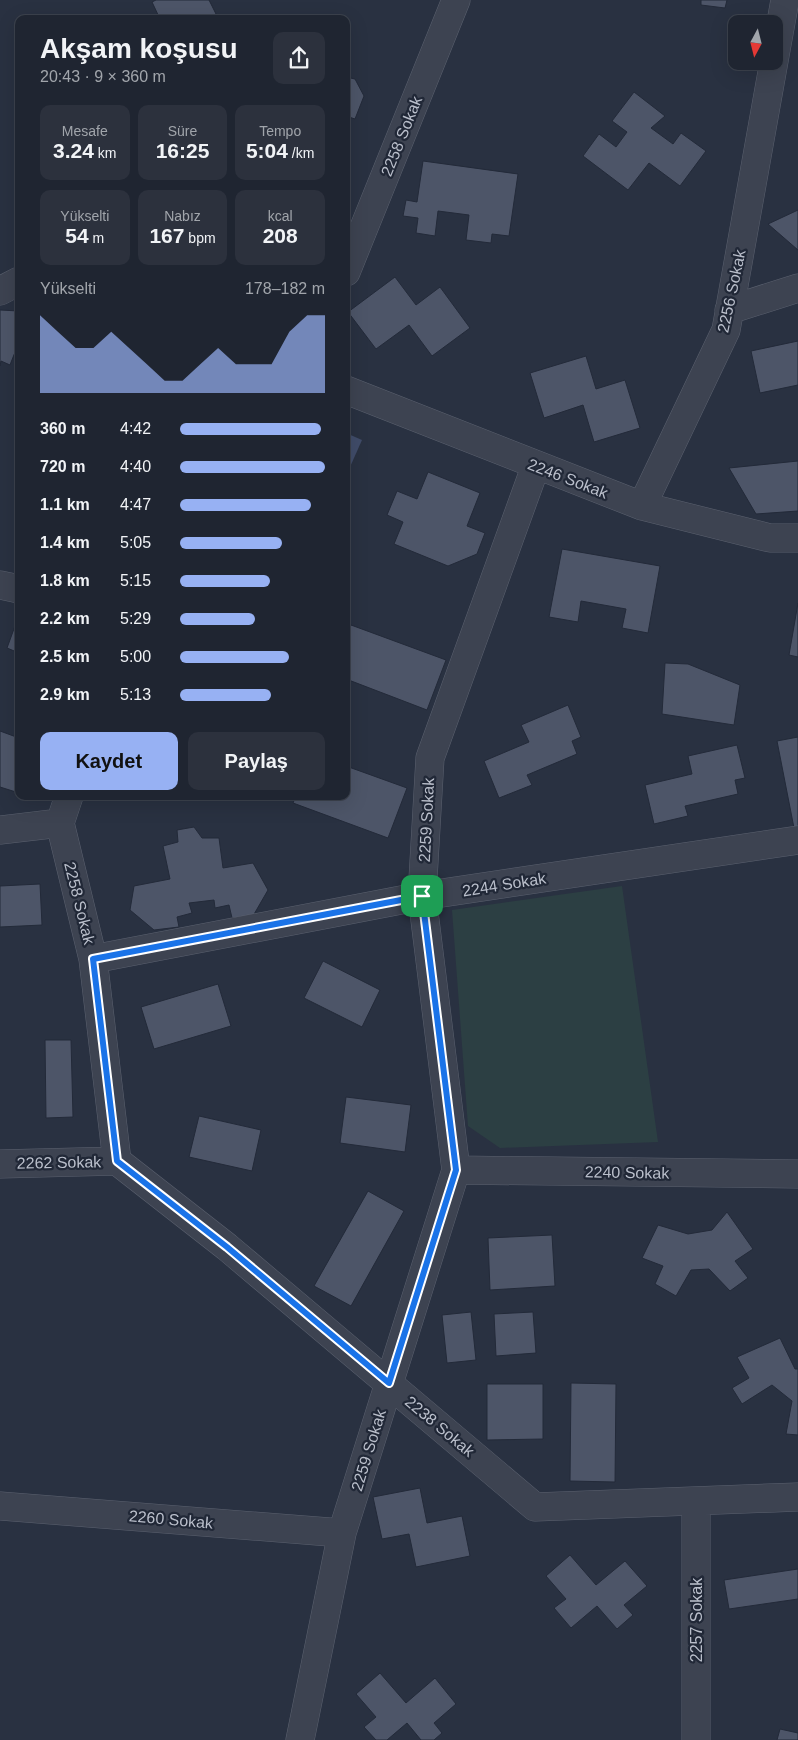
<!DOCTYPE html>
<html lang="tr">
<meta charset="utf-8">
<style>
body{margin:0;font-family:Helvetica,sans-serif;background:#2c313d;color:#f1f3f6;height:100vh;display:flex;flex-direction:column;font-size:19px;white-space:nowrap}
*{box-sizing:border-box;margin:0}
p{font-size:16px;color:#a1a5ab}
.icon{flex:none;width:28px;height:28px;fill:none;stroke:currentColor;stroke-width:2;stroke-linecap:round;stroke-linejoin:round}
.map{position:relative;flex:1;overflow:hidden}
.panel{position:absolute;left:15px;top:15px;width:335px;height:785px;display:flex;flex-direction:column;background:#1f2531;border-radius:10px;box-shadow:0 5px 20px #0002,0 0 0 1px #3c424d}
.panel>*{flex:none}
.needle{width:32px;rotate:187deg}
.tools{position:absolute;left:728px;top:15px;display:grid;gap:10px}
.tools a{display:grid;place-items:center;width:55px;height:55px;border-radius:10px;background:#1f2531;box-shadow:0 5px 20px #0002,0 0 0 1px #3c424d;font-size:25px}
.pin{position:absolute;display:grid;place-items:center;width:42px;height:42px;color:#fff;margin:-21px;border-radius:10px;box-shadow:0 2px 8px #0006}
.round{display:grid;place-items:center;flex:none;width:52px;height:52px;border-radius:10px;background:#2c313d}
.overview{display:flex;align-items:center;justify-content:space-between;height:85px;padding:0 25px}
h1{font-size:28px;font-weight:700;line-height:38px}
.figures{display:grid;grid-template-columns:repeat(3,1fr);gap:8px;height:85px;padding:5px 25px}
.figures div{display:grid;align-content:center;border-radius:10px;background:#2c313d;text-align:center}
.figures b{font-size:21px;font-weight:700}
.figures small{font-size:14px;font-weight:400}
.figures p{font-size:14px}
.chart{height:140px;padding:10px 25px}
.chart p{display:flex;justify-content:space-between}
.chart svg{width:100%;height:90px;margin-top:5px;fill:#97b1f3;opacity:.7}
.primary-button{display:flex;gap:10px;margin-top:auto;padding:10px 25px}
.primary-button a{flex:1;height:58px;border-radius:10px;background:#97b1f3;color:#111;font-size:20px;font-weight:700;line-height:58px;text-align:center}
.primary-button a+a{background:#2c313d;color:#f1f3f6}
ul{padding:0 25px;list-style:none;font-size:16px}
li{display:grid;grid-template-columns:80px 60px 1fr;align-items:center;height:38px}
li i{height:12px;border-radius:6px;background:#97b1f3}
.map>svg:first-child{display:block}
.green{fill:#2c3f43}
.water{fill:#404c69}
.building{fill:#4d5568;stroke:#232a39}
.lines{fill:none;stroke-linecap:round;stroke-linejoin:round}
.minor-casing{stroke:#5b616f;stroke-width:29}
.minor{stroke:#3d4351;stroke-width:28}
.route-casing{stroke:#fff;stroke-width:10}
.route{stroke:#1a73e8;stroke-width:6}
.labels{text-anchor:middle;stroke-width:4.5;stroke-linejoin:round;paint-order:stroke}
.street-label{font-size:16px;fill:#babfcb;stroke:#212837}
</style>
<div class="map">
<svg width="798" height="1740" viewBox="0 0 798 1740">
<rect width="100%" height="100%" fill="#293141"/>
<path class="green" d="M 622,886 L 658,1142 L 500,1148 L 468,1126 L 452,910 Z"/>
<path class="water" d="M 346,433 L 362,440 L 346,476 Z"/>
<path class="building" d="M 156,0 L 209,0 L 216,14 L 207,19 L 160,19 L 152,2 Z
M 701,0 L 727,0 L 725,8 L 701,5 Z
M 346,77 L 355,79 L 364,96 L 355,119 L 346,116 Z
M 634,92 L 665,116 L 651,128 L 673,144 L 681,133 L 706,151 L 680,186 L 649,163 L 628,190 L 583,156 L 599,134 L 616,147 L 627,132 L 612,121 Z
M 423,161 L 518,174 L 509,236 L 492,234 L 491,243 L 466,240 L 469,215 L 438,211 L 435,236 L 416,233 L 418,218 L 403,216 L 406,200 L 417,202 Z
M 798,210 L 798,250 L 768,224 Z
M 395,277 L 416,305 L 440,287 L 470,328 L 432,356 L 409,325 L 376,349 L 348,312 Z
M 0,310 L 19,311 L 19,342 L 10,365 L 1,361 L 0,366 Z
M 798,341 L 798,385 L 760,393 L 751,351 Z
M 586,356 L 596,389 L 625,380 L 640,428 L 594,442 L 583,405 L 544,418 L 530,373 Z
M 798,461 L 798,511 L 756,514 L 729,468 Z
M 428,472 L 480,493 L 467,526 L 485,533 L 477,554 L 448,566 L 394,544 L 403,522 L 387,515 L 397,491 L 417,499 Z
M 562,549 L 660,566 L 648,633 L 622,628 L 626,609 L 581,601 L 578,622 L 549,617 Z
M 798,603 L 798,657 L 789,655 Z
M 19,615 L 19,653 L 7,648 Z
M 351,625 L 446,660 L 427,710 L 346,679 L 346,638 Z
M 665,663 L 688,664 L 740,685 L 734,725 L 662,714 Z
M 568,705 L 581,737 L 572,741 L 577,754 L 527,775 L 532,785 L 499,798 L 484,761 L 529,742 L 521,725 Z
M 0,731 L 19,738 L 19,793 L 0,787 Z
M 798,737 L 798,827 L 794,828 L 777,741 Z
M 737,745 L 745,778 L 735,780 L 738,794 L 685,806 L 688,816 L 654,824 L 645,785 L 692,774 L 688,756 Z
M 346,766 L 407,788 L 388,838 L 293,803 L 296,796 L 346,796 Z
M 194,827 L 202,838 L 219,838 L 223,868 L 253,863 L 268,890 L 253,916 L 232,918 L 229,905 L 215,908 L 214,900 L 189,903 L 192,913 L 177,917 L 179,927 L 154,930 L 130,910 L 134,886 L 170,879 L 163,846 L 178,842 L 177,830 Z
M 40,884 L 42,925 L 0,927 L 0,886 Z
M 323,961 L 380,990 L 362,1027 L 304,998 Z
M 218,984 L 231,1026 L 154,1049 L 141,1007 Z
M 45,1040 L 71,1040 L 73,1117 L 46,1118 Z
M 346,1097 L 411,1105 L 405,1152 L 340,1143 Z
M 199,1116 L 261,1130 L 252,1171 L 189,1157 Z
M 368,1191 L 404,1211 L 351,1306 L 314,1286 Z
M 727,1212 L 753,1249 L 735,1261 L 748,1278 L 730,1291 L 709,1269 L 691,1270 L 676,1296 L 655,1284 L 663,1266 L 642,1258 L 658,1225 L 688,1234 L 712,1230 Z
M 552,1235 L 555,1286 L 490,1290 L 488,1238 Z
M 471,1312 L 476,1360 L 447,1363 L 442,1315 Z
M 533,1312 L 536,1353 L 496,1356 L 494,1314 Z
M 780,1338 L 795,1369 L 798,1369 L 798,1435 L 786,1434 L 792,1401 L 772,1385 L 742,1404 L 732,1388 L 749,1378 L 737,1357 Z
M 571,1383 L 616,1384 L 615,1482 L 570,1481 Z
M 487,1384 L 543,1384 L 543,1439 L 487,1440 Z
M 420,1488 L 427,1523 L 462,1516 L 470,1556 L 416,1567 L 409,1534 L 382,1539 L 373,1497 Z
M 570,1555 L 596,1585 L 625,1561 L 647,1586 L 624,1605 L 633,1615 L 617,1629 L 597,1606 L 571,1628 L 554,1608 L 566,1599 L 546,1576 Z
M 798,1569 L 798,1599 L 729,1609 L 724,1580 Z
M 380,1673 L 406,1703 L 435,1678 L 456,1704 L 434,1723 L 442,1733 L 434,1740 L 421,1740 L 407,1723 L 387,1740 L 376,1740 L 364,1727 L 376,1717 L 356,1694 Z
M 780,1729 L 798,1733 L 798,1740 L 777,1740 Z"/>
<g class="lines">
<g class="minor-casing">
<path id="minor" d="M 774,61 L 785,0
M 346,272 L 456,0
M 0,291 L 19,281
M 729,310 L 798,288
M 346,390 L 642,506 L 770,538 L 798,538
M 642,506 L 726,330 L 774,61
M 0,585 L 19,589
M 69,796 L 60,823 L 93,959 L 117,1161
M 0,830 L 60,823
M 93,959 L 422,896 L 798,840
M 117,1161 L 227,1247 L 535,1507 L 798,1497
M 0,1164 L 117,1161
M 456,1170 L 798,1174
M 696,1501 L 696,1740
M 0,1506 L 342,1533
M 300,1740 L 342,1533 L 456,1170 L 422,896 L 430,758 L 536,465"/>
</g>
<use href="#minor" class="minor"/>
</g>
<g class="lines">
<g class="route-casing">
<path id="route" d="M 422,896 L 456,1170 L 389,1383 L 227,1247 L 117,1161 L 93,959 Z"/>
</g>
<use href="#route" class="route"/>
</g>
<g class="labels">
<g class="street-label">
<text transform="translate(401 136) rotate(-68)" y="6">2258 Sokak</text>
<text transform="translate(731 291) rotate(-78)" y="6">2256 Sokak</text>
<text transform="translate(568 478) rotate(21)" y="6">2246 Sokak</text>
<text transform="translate(426 820) rotate(-87)" y="6">2259 Sokak</text>
<text transform="translate(504 884) rotate(-9)" y="6">2244 Sokak</text>
<text transform="translate(80 903) rotate(76)" y="6">2258 Sokak</text>
<text transform="translate(59 1162) rotate(-1)" y="6">2262 Sokak</text>
<text transform="translate(627 1172) rotate(1)" y="6">2240 Sokak</text>
<text transform="translate(440 1426) rotate(40)" y="6">2238 Sokak</text>
<text transform="translate(368 1450) rotate(-73)" y="6">2259 Sokak</text>
<text transform="translate(171 1519) rotate(5)" y="6">2260 Sokak</text>
<text transform="translate(696 1620) rotate(-90)" y="6">2257 Sokak</text>
</g>
</g>
</svg>
<div class="tools">
<a><svg class="needle" viewBox="-14 -14 28 28"><path d="M0-13l5 13h-10z" fill="#e53935"/><path d="M0 13l5-13h-10z" fill="#a1a5ab"/></svg></a>
</div>
<div class="pin" style="left:422px;top:896px;background:#1e9e55"><svg class="icon" aria-label="arrive" viewBox="0 0 24 24"><path d="M6 21V4h12l-3 4 3 4H6"/></svg></div>
<section class="panel">
<div class="overview"><div><h1>Akşam koşusu</h1><p>20:43 · 9 × 360 m</p></div><a class="round"><svg class="icon" aria-label="share" viewBox="0 0 24 24"><path d="M12 15V3M7 8l5-5 5 5M5 13v7h14v-7"/></svg></a></div>
<div class="figures">
<div><p>Mesafe</p><b>3.24<small> km</small></b></div>
<div><p>Süre</p><b>16:25</b></div>
<div><p>Tempo</p><b>5:04<small> /km</small></b></div>
</div>
<div class="figures">
<div><p>Yükselti</p><b>54<small> m</small></b></div>
<div><p>Nabız</p><b>167<small> bpm</small></b></div>
<div><p>kcal</p><b>208</b></div>
</div>
<div class="chart"><p><span>Yükselti</span>178–182 m</p>
<svg viewBox="0 0 160 44" preserveAspectRatio="none"><path d="M0 44V6L10 14L20 22L30 22L40 14L50 22L60 30L70 38L80 38L90 30L100 22L110 30L120 30L130 30L140 14L150 6L160 6V44z"/></svg>
</div>
<ul>
<li><b>360 m</b>4:42<i style="width:97%"></i></li>
<li><b>720 m</b>4:40<i style="width:100%"></i></li>
<li><b>1.1 km</b>4:47<i style="width:90%"></i></li>
<li><b>1.4 km</b>5:05<i style="width:70%"></i></li>
<li><b>1.8 km</b>5:15<i style="width:62%"></i></li>
<li><b>2.2 km</b>5:29<i style="width:52%"></i></li>
<li><b>2.5 km</b>5:00<i style="width:75%"></i></li>
<li><b>2.9 km</b>5:13<i style="width:63%"></i></li>
</ul>
<div class="primary-button"><a>Kaydet</a><a>Paylaş</a></div>
</section>
</div>
